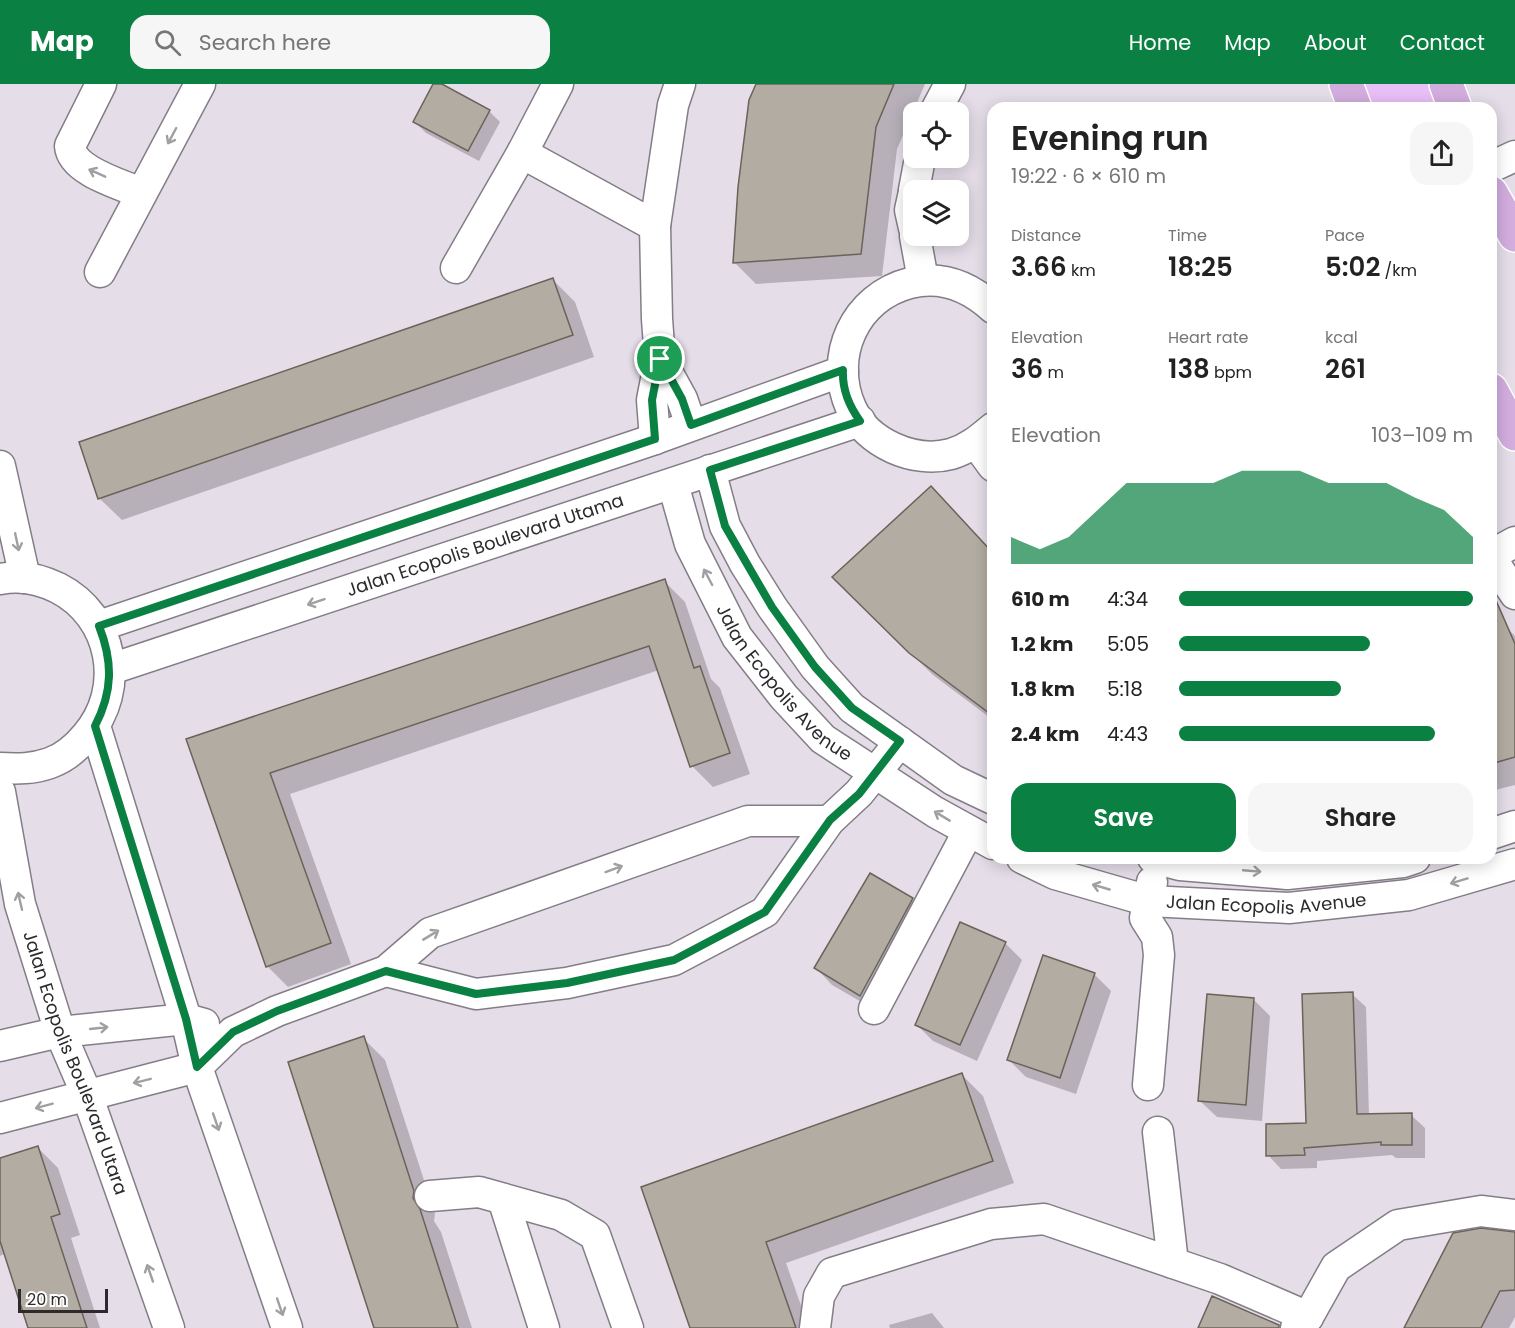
<!DOCTYPE html>
<meta charset="utf-8">
<style>
body{margin:0;font-family:Poppins,sans-serif;background:#f6f6f6;color:#222;height:100vh;display:flex;flex-direction:column;font-size:22px;white-space:nowrap}
*{box-sizing:border-box;margin:0}
p{font-size:20px;color:#767676}
.icon{flex:none;width:33px;height:33px;fill:none;stroke:currentColor;stroke-width:2;stroke-linecap:round;stroke-linejoin:round}
.map{position:relative;flex:1;overflow:hidden}
.panel{position:absolute;left:987px;top:18px;width:510px;height:762px;display:flex;flex-direction:column;background:#fff;border-radius:18px;box-shadow:0 3px 15px #0003}
.panel>*{flex:none}
.controls{position:absolute;left:903px;top:18px;display:grid;gap:12px}
.controls a{display:grid;place-items:center;width:66px;height:66px;border-radius:12px;background:#fff;box-shadow:0 3px 15px #0003;font-size:30px}
.scale{position:absolute;left:18px;bottom:15px;width:90px;box-sizing:border-box;padding-left:6px;border:3px solid #2d2a2e;border-top:0;font-size:16px;line-height:21px;white-space:nowrap;color:#2d2a2e;-webkit-text-stroke:4px #fff;paint-order:stroke}
.pin{position:absolute;display:grid;place-items:center;width:51px;height:51px;color:#fff;margin:-26px;border:3px solid #fff;border-radius:50%;box-shadow:0 2px 6px #0007}
.round{display:grid;place-items:center;flex:none;width:63px;height:63px;border-radius:18px;background:#f6f6f6}
.head{display:flex;align-items:center;justify-content:space-between;height:102px;padding:0 24px}
h1{font-size:33px;font-weight:600;line-height:45px}
.stats{display:grid;grid-template-columns:repeat(3,1fr);gap:9px;height:102px;padding:6px 24px}
.stats div{display:grid;align-content:center}
.stats b{font-size:26px;font-weight:600}
.stats small{font-size:16px;font-weight:400}
.stats p{font-size:16px}
.chart{height:168px;padding:12px 24px}
.chart p{display:flex;justify-content:space-between}
.chart svg{width:100%;height:108px;margin-top:6px;fill:#0b8043;opacity:.7}
.cta{display:flex;gap:12px;margin-top:auto;padding:12px 24px}
.cta a{flex:1;height:69px;border-radius:18px;background:#0b8043;color:#fff;font-size:24px;font-weight:600;line-height:69px;text-align:center}
.cta a+a{background:#f6f6f6;color:#222}
ul{padding:0 24px;list-style:none;font-size:20px}
li{display:grid;grid-template-columns:96px 72px 1fr;align-items:center;height:45px}
li i{height:15px;border-radius:8px;background:#0b8043}
header{display:flex;align-items:center;gap:36px;box-sizing:border-box;height:84px;padding:0 30px;background:#0b8043;color:#fff}
header strong{font-size:28px}
nav{display:flex;gap:33px;margin-inline-start:auto;font-size:21px}
.search{width:420px;height:54px;background:#f6f6f6;display:flex;align-items:center;gap:15px;box-sizing:border-box;padding:0 21px;border-radius:18px;color:#767676;font-size:22px}
.map>svg:first-child{display:block}
.green{fill:#e8bff7}
.shadow{fill:#0003}
.building{fill:#b3aca2;stroke:#69635a;stroke-width:1.5}
.lines{fill:none;stroke-linecap:round;stroke-linejoin:round}
.minor-casing{stroke:#847d87;stroke-width:33}
.major-casing{stroke:#fff;stroke-width:36}
.minor{stroke:#fff;stroke-width:30}
.major{stroke:#d2adde;stroke-width:33}
.oneway{stroke:#a09fa1}
.route-casing{stroke:#fff;stroke-width:12}
.route{stroke:#0b8043;stroke-width:8}
.labels{text-anchor:middle;stroke-width:6;stroke-linejoin:round;paint-order:stroke}
.street-label{font-size:18px;fill:#2d2a2e;stroke:#fff}
</style>
<header>
<strong>Map</strong>
<div class="search"><svg class="icon" aria-label="search" viewBox="0 0 24 24"><circle cx="10" cy="10" r="6"/><path d="M15 15l6 6"/></svg>Search here</div>
<nav><a>Home</a><a>Map</a><a>About</a><a>Contact</a></nav>
</header>
<div class="map">
<svg width="1515" height="1244" viewBox="0 0 1515 1244">
<rect width="100%" height="100%" fill="#e5dde8"/>
<path class="green" d="M 1344,0 L 1445,0 L 1455,24 L 1354,24 Z"/>
<path class="shadow" d="M 435,0 L 489,27 L 500,38 L 479,77 L 426,49 L 415,38 Z
M 758,0 L 925,0 L 897,65 L 882,192 L 756,200 L 734,178 Z
M 553,196 L 575,218 L 594,273 L 122,436 L 100,415 L 81,359 Z
M 993,471 L 993,636 L 933,591 L 834,493 Z
M 664,497 L 685,518 L 711,595 L 720,604 L 750,690 L 713,703 L 692,682 L 659,586 L 290,710 L 351,880 L 288,903 L 267,882 L 188,656 Z
M 1507,544 L 1515,552 L 1515,701 L 1491,707 L 1491,548 Z
M 871,791 L 912,816 L 929,832 L 877,927 L 832,901 L 816,884 Z
M 1005,859 L 1022,876 L 977,977 L 933,957 L 917,941 Z
M 1044,873 L 1095,891 L 1111,907 L 1076,1010 L 1026,993 L 1009,976 Z
M 1352,910 L 1366,923 L 1369,1032 L 1411,1031 L 1425,1044 L 1425,1074 L 1396,1074 L 1392,1071 L 1317,1077 L 1317,1084 L 1281,1085 L 1268,1071 L 1308,1040 Z
M 1254,916 L 1270,932 L 1262,1037 L 1217,1033 L 1200,1017 Z
M 363,954 L 385,976 L 435,1130 L 434,1137 L 441,1148 L 472,1244 L 376,1244 Z
M 962,991 L 983,1012 L 1014,1099 L 786,1179 L 809,1244 L 691,1244 L 643,1103 Z
M 38,1064 L 58,1084 L 80,1151 L 71,1154 L 100,1244 L 30,1244 L 6,1169 L 0,1172 L 0,1076 Z
M 1515,1149 L 1515,1233 L 1509,1244 L 1406,1244 Z
M 932,1229 L 944,1244 L 890,1244 L 889,1241 Z"/>
<path class="building" d="M 433,0 L 442,0 L 490,26 L 468,67 L 413,38 Z
M 756,0 L 894,0 L 876,43 L 861,170 L 733,179 L 738,103 L 749,16 Z
M 553,194 L 573,251 L 98,415 L 79,358 Z
M 931,402 L 993,469 L 993,632 L 909,569 L 832,493 Z
M 665,495 L 694,584 L 700,582 L 730,669 L 690,683 L 649,562 L 270,689 L 331,859 L 266,883 L 186,655 Z
M 1491,505 L 1515,560 L 1515,673 L 1491,680 Z
M 870,789 L 913,814 L 860,912 L 814,884 Z
M 960,838 L 1006,858 L 960,961 L 915,941 Z
M 1043,871 L 1095,889 L 1060,994 L 1007,976 Z
M 1353,908 L 1357,1030 L 1412,1029 L 1412,1061 L 1381,1061 L 1381,1058 L 1304,1064 L 1305,1071 L 1266,1072 L 1266,1040 L 1306,1039 L 1302,910 Z
M 1207,910 L 1254,914 L 1246,1021 L 1198,1017 Z
M 364,952 L 414,1107 L 413,1114 L 420,1125 L 458,1244 L 374,1244 L 288,978 Z
M 962,989 L 993,1077 L 766,1158 L 796,1244 L 690,1244 L 641,1103 Z
M 38,1062 L 60,1130 L 51,1133 L 87,1244 L 28,1244 L 0,1157 L 0,1074 Z
M 1481,1144 L 1515,1148 L 1515,1206 L 1500,1207 L 1481,1244 L 1404,1244 L 1453,1149 Z
M 1212,1212 L 1279,1241 L 1279,1244 L 1198,1244 Z"/>
<g class="lines">
<g class="minor-casing">
<g id="minor">
<path d="M 101,0 L 70,62 C 72,87 120,100 141,109"/>
<path d="M 680,0 L 673,21 L 655,142 L 657,235 L 660,275 L 682,315 L 691,341"/>
<path d="M 935,28 L 950,0"/>
<path d="M 522,69 L 655,142"/>
<path d="M 1491,83 L 1515,72"/>
<path d="M 914,106 L 920,74"/>
<path d="M 914,108 L 910,126 L 914,144"/>
<path d="M 915,152 L 923,196"/>
<path d="M 456,184 L 522,69 L 558,0"/>
<path d="M 100,188 L 200,0"/>
<path d="M 993,224 C 970,203 942,191 910,199 C 855,213 828,272 851,324 C 867,359 914,380 951,370 C 968,365 980,355 993,344"/>
<path d="M 655,355 L 652,316 L 660,275"/>
<path d="M 976,359 L 993,382"/>
<path d="M 0,382 L 25,494"/>
<path d="M 710,386 L 725,442 L 745,480 L 772,523 L 815,583 L 852,624 L 953,696 L 993,715"/>
<path id="s1" d="M 673,400 L 690,460 L 737,553 L 784,613 L 823,655 L 935,728 L 993,760"/>
<path d="M 1491,471 L 1515,458"/>
<path d="M 1491,474 L 1515,510"/>
<path d="M 0,495 C 20,491 40,495 58,504 C 113,532 127,605 86,652 C 77,663 64,674 50,679 C 33,685 18,685 0,684"/>
<path d="M 99,542 L 655,355 L 843,287"/>
<path id="s2" d="M 111,585 L 860,337"/>
<path d="M 95,642 L 186,935 L 197,983 L 287,1244"/>
<path id="s3" d="M 0,708 L 20,820 L 60,948 L 87,1011 L 169,1244"/>
<path d="M 1491,750 L 1515,742"/>
<path id="s4" d="M 1022,774 L 1055,790 L 1149,817 L 1289,824 L 1409,811 L 1515,780"/>
<path d="M 1153,774 L 1180,781 L 1287,790 L 1403,778 L 1415,774"/>
<path d="M 386,887 L 476,910 L 567,899 L 674,876 L 765,828 L 829,737 L 859,709 L 900,658"/>
<path d="M 874,925 L 968,748"/>
<path d="M 0,962 L 60,948 L 186,935 L 204,940"/>
<path d="M 1148,1001 L 1159,871 L 1157,853 L 1145,834 L 1152,798"/>
<path d="M 0,1034 L 197,983 L 233,948 L 277,927 L 386,887 L 430,849 L 748,737 L 829,737"/>
<path d="M 1158,1048 L 1173,1179"/>
<path d="M 430,1112 L 479,1108 L 561,1131 L 595,1151 L 628,1244"/>
<path d="M 503,1115 L 544,1244"/>
<path d="M 815,1244 L 819,1212 L 832,1189 L 991,1140 L 1044,1135 L 1220,1195 L 1308,1233"/>
<path d="M 1296,1244 L 1308,1233 L 1336,1183 L 1398,1141 L 1481,1127 L 1515,1131"/>
</g>
</g>
<g class="major-casing">
<path id="major" d="M 1346,0 L 1355,24
M 1446,0 L 1455,24
M 1491,109 L 1515,151
M 1491,306 L 1515,350"/>
</g>
<use href="#minor" class="minor"/>
<use href="#major" class="major"/>
</g>
<defs><path id="oneway-shaft" d="M-6 0H5M1.5-3L5.5 0L1.5 3" fill="none" stroke-width="1.6" stroke-linecap="round" stroke-linejoin="round" transform="scale(1.5)"/></defs>
<g class="oneway">
<use href="#oneway-shaft" transform="translate(172 52) rotate(118)"/>
<use href="#oneway-shaft" transform="translate(97 89) rotate(-156)"/>
<use href="#oneway-shaft" transform="translate(17 458) rotate(78)"/>
<use href="#oneway-shaft" transform="translate(708 493) rotate(-118)"/>
<use href="#oneway-shaft" transform="translate(316 518) rotate(162)"/>
<use href="#oneway-shaft" transform="translate(942 732) rotate(-149)"/>
<use href="#oneway-shaft" transform="translate(614 785) rotate(-20)"/>
<use href="#oneway-shaft" transform="translate(1252 787) rotate(5)"/>
<use href="#oneway-shaft" transform="translate(1459 797) rotate(163)"/>
<use href="#oneway-shaft" transform="translate(1101 803) rotate(-164)"/>
<use href="#oneway-shaft" transform="translate(20 817) rotate(-103)"/>
<use href="#oneway-shaft" transform="translate(431 851) rotate(-31)"/>
<use href="#oneway-shaft" transform="translate(99 944) rotate(-6)"/>
<use href="#oneway-shaft" transform="translate(142 997) rotate(166)"/>
<use href="#oneway-shaft" transform="translate(44 1022) rotate(165)"/>
<use href="#oneway-shaft" transform="translate(216 1038) rotate(71)"/>
<use href="#oneway-shaft" transform="translate(150 1189) rotate(-109)"/>
<use href="#oneway-shaft" transform="translate(280 1223) rotate(71)"/>
</g>
<g class="lines">
<g class="route-casing">
<path id="route" d="M 660,275 L 682,315 L 691,341 L 843,286 C 842,305 849,322 860,337 L 710,386 L 725,442 L 772,523 L 815,583 L 852,624 L 900,657 L 859,710 L 830,736 L 765,828 L 674,876 L 567,899 L 476,910 L 386,887 L 277,927 L 233,948 L 197,983 L 186,935 L 95,642 C 113,607 113,578 99,542 L 655,355 L 652,316 Z"/>
</g>
<use href="#route" class="route"/>
</g>
<g class="labels">
<g class="street-label">
<text dy="6" stroke="none"><textPath href="#s2" startOffset="394">Jalan Ecopolis Boulevard Utama</textPath></text>
<text dy="6" stroke="none"><textPath href="#s1" startOffset="232">Jalan Ecopolis Avenue</textPath></text>
<text dy="6" stroke="none"><textPath href="#s4" startOffset="252">Jalan Ecopolis Avenue</textPath></text>
<text dy="6" stroke="none"><textPath href="#s3" startOffset="282">Jalan Ecopolis Boulevard Utara</textPath></text>
</g>
</g>
</svg>
<div class="controls">
<a><svg class="icon" aria-label="locate" viewBox="0 0 24 24"><circle cx="12" cy="12" r="6"/><path d="M12 2v4M12 18v4M2 12h4M18 12h4"/></svg></a>
<a><svg class="icon" aria-label="layers" viewBox="0 0 24 24"><path d="M12 4l9 5-9 5-9-5zM3 14l9 5 9-5"/></svg></a>
</div>
<div class="scale">20 m</div>
<div class="pin" style="left:660px;top:275px;background:#1e9e55"><svg class="icon" aria-label="arrive" viewBox="0 0 24 24"><path d="M6 21V4h12l-3 4 3 4H6"/></svg></div>
<section class="panel">
<div class="head"><div><h1>Evening run</h1><p>19:22 · 6 × 610 m</p></div><a class="round"><svg class="icon" aria-label="share" viewBox="0 0 24 24"><path d="M12 15V3M7 8l5-5 5 5M5 13v7h14v-7"/></svg></a></div>
<div class="stats">
<div><p>Distance</p><b>3.66<small> km</small></b></div>
<div><p>Time</p><b>18:25</b></div>
<div><p>Pace</p><b>5:02<small> /km</small></b></div>
</div>
<div class="stats">
<div><p>Elevation</p><b>36<small> m</small></b></div>
<div><p>Heart rate</p><b>138<small> bpm</small></b></div>
<div><p>kcal</p><b>261</b></div>
</div>
<div class="chart"><p><span>Elevation</span>103–109 m</p>
<svg viewBox="0 0 160 44" preserveAspectRatio="none"><path d="M0 44V33L10 38L20 33L30 22L40 11L50 11L60 11L70 11L80 6L90 6L100 6L110 11L120 11L130 11L140 17L150 22L160 33V44z"/></svg>
</div>
<ul>
<li><b>610 m</b>4:34<i style="width:100%"></i></li>
<li><b>1.2 km</b>5:05<i style="width:65%"></i></li>
<li><b>1.8 km</b>5:18<i style="width:55%"></i></li>
<li><b>2.4 km</b>4:43<i style="width:87%"></i></li>
</ul>
<div class="cta"><a>Save</a><a>Share</a></div>
</section>
</div>
